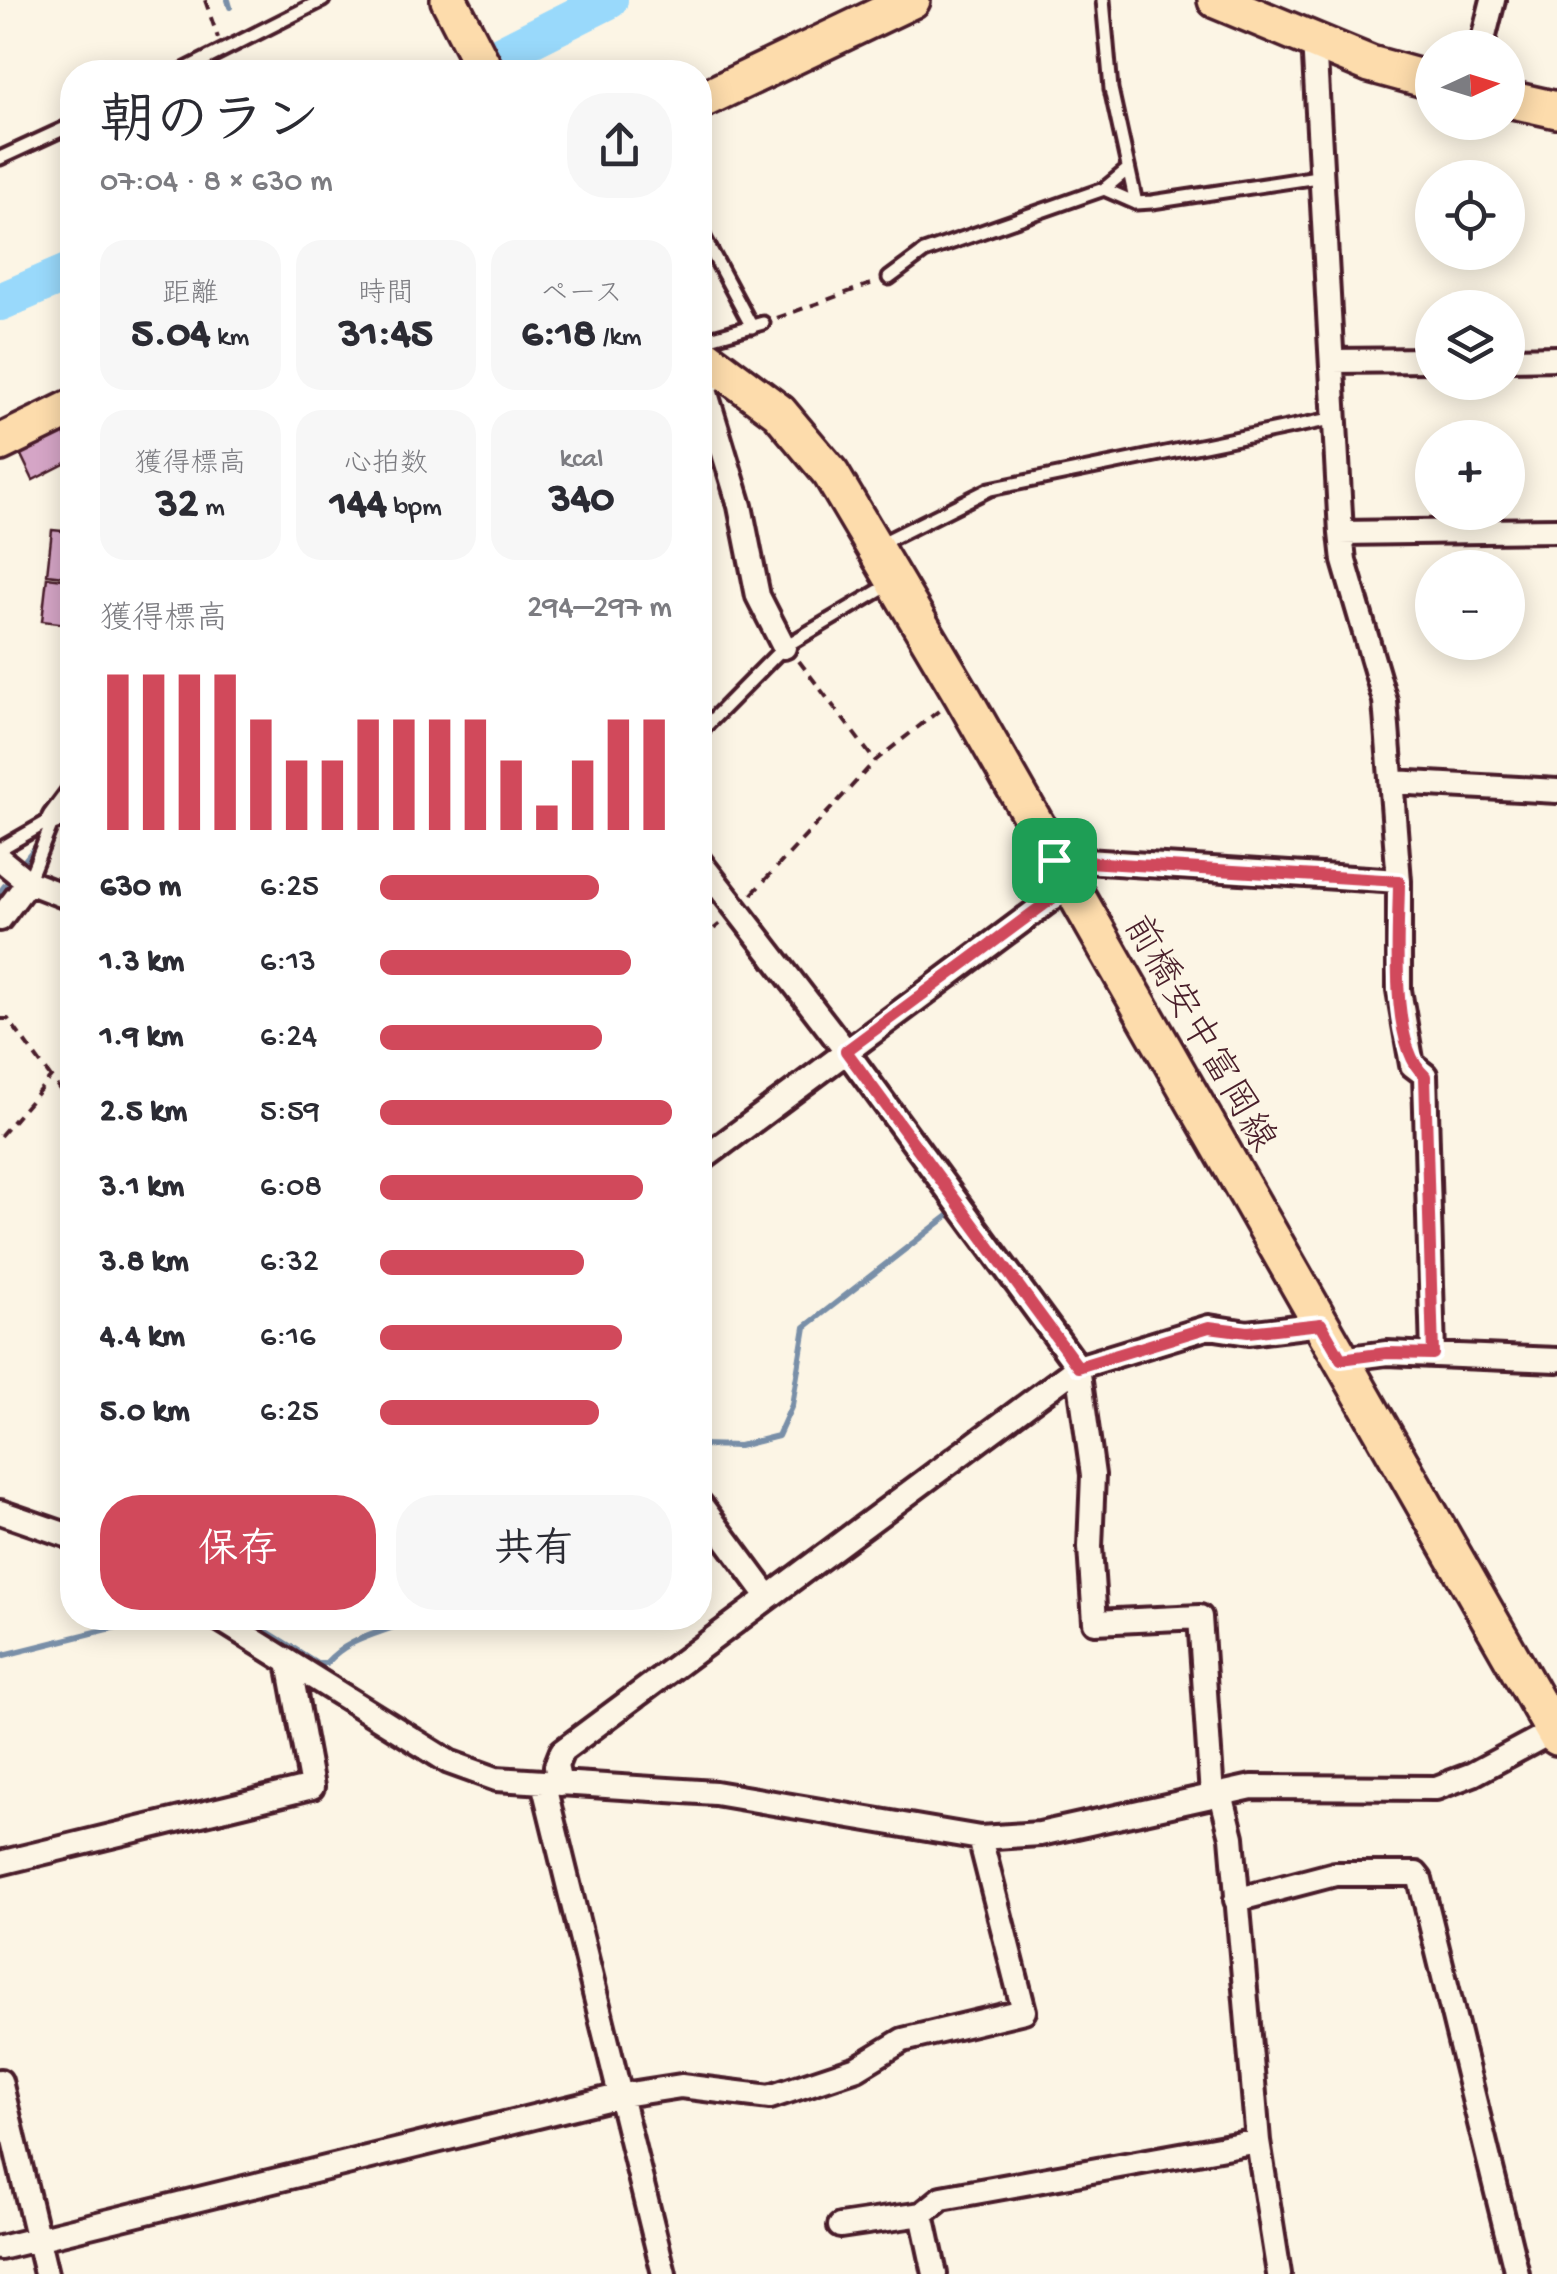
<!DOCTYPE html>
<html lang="ja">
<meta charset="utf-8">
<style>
body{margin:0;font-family:"Gochi Hand","Klee One",sans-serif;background:#f7f7f7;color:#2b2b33;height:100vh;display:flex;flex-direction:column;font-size:38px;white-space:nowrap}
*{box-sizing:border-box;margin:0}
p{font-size:32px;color:#7c7c81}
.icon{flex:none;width:55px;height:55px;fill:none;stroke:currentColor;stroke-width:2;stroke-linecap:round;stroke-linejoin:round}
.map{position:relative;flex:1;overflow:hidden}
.details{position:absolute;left:60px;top:60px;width:652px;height:1570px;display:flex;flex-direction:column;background:#fff;border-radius:40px;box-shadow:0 5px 25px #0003}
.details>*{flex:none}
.needle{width:65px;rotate:86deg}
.fabs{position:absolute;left:1415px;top:30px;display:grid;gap:20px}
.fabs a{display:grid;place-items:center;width:110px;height:110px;border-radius:50%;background:#fff;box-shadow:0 5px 25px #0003;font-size:50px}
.pin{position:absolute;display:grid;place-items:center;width:85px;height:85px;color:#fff;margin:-42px;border-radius:20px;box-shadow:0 5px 15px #0006}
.round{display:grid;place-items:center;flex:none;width:105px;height:105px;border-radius:40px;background:#f7f7f7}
.head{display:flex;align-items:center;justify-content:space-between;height:170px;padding:0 40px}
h1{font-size:55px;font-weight:700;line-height:75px}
.figures{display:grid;grid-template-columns:repeat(3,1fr);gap:15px;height:170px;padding:10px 40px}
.figures div{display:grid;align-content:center;border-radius:25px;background:#f7f7f7;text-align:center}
.figures b{font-size:42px;font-weight:700}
.figures small{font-size:28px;font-weight:400}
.figures p{font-size:28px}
.chart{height:280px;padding:20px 40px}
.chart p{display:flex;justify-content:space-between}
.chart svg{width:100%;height:180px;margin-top:10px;stroke:#d1495b;stroke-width:6}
.button{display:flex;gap:20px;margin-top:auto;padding:20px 40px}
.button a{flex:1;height:115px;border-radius:40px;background:#d1495b;color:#fff;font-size:40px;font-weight:700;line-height:115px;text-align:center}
.button a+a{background:#f7f7f7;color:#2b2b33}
ul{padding:0 40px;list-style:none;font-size:32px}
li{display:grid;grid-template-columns:160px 120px 1fr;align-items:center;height:75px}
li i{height:25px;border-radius:12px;background:#d1495b}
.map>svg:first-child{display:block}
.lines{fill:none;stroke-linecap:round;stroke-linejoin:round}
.stream{stroke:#798fa8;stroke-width:6}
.river{stroke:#99d9fb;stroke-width:38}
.building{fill:#d5a5c6;stroke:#4a1f2b;stroke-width:2.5}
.service-casing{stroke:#4a1f2b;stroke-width:19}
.minor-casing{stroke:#4a1f2b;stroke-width:30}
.primary-casing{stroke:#4a1f2b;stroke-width:42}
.path{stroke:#4a1f2b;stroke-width:4;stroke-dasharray:10 8;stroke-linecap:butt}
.service{stroke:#fcf5e5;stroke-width:11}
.minor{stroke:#fcf5e5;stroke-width:22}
.primary{stroke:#fddcac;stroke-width:35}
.route-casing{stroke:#fff;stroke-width:20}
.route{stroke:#d1495b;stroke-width:12}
.labels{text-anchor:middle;stroke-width:8;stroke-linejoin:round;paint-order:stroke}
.street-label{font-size:38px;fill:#4a1f2b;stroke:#fcf5e5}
</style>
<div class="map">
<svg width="1557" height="2274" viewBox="0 0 1557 2274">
<rect width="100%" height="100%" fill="#fcf5e5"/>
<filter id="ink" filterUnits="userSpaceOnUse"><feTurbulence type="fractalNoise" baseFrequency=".01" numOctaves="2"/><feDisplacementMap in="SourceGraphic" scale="20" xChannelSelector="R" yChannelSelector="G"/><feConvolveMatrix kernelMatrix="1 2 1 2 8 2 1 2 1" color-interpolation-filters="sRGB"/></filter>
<g filter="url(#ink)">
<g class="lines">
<path class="stream" d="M 228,0 L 230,7
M 22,864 L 40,841
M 0,892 L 10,879
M 700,1445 L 739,1446 L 778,1436 L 792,1405 L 805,1327 L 953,1212
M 245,1618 L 317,1663 L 326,1663 C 351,1635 384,1634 414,1618
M 0,1656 L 152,1618"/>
<path class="river" d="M 466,72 L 609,0
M 0,302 L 72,271"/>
</g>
<path class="building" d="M 64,431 L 72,460 L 33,480 L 20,453 Z
M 52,530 L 72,532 L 72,577 L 47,574 Z
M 47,577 L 72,580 L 67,624 L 42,621 Z"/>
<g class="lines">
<g class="service-casing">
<path id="service" d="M 1103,0 L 1111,89 L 1136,203
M 180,72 L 323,0
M 0,158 L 72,125
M 1104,189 L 1136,203 L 1152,202 L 1324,176
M 700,230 L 752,327
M 889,278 L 924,252 L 1104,189 L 1127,170
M 700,346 L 710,338 L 763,323
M 876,546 L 990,489 L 1336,418
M 700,732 L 784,647 L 892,583
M 0,849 L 54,818
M 28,882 L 54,818"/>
</g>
<g class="minor-casing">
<path id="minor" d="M 1314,39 L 1341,533 L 1344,561 L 1385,701 L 1399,881 L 1399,990 L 1412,1065 L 1425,1075 L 1433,1355
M 1481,48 L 1493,0
M 1508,359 L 1557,358
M 1332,361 L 1432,360
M 716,364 L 705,390 L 740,506 L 758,596 L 784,647
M 1341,533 L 1557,530
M 1392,782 L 1557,791
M 54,818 L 72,794
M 0,859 L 28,882 L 72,899
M 1054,859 L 1399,881
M 700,862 L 846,1051 L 1078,1367 L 1093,1475 L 1090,1547 L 1095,1622 L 1200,1617 L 1212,1796
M 0,919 L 28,882
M 700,1161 L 1069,886
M 1341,1359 L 1387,1353 L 1557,1360
M 700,1504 L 768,1596
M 0,1512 L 72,1537
M 218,1618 L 449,1762 L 496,1779 L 715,1793 L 980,1838 L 1040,1834 L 1252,1787 L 1436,1788 L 1473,1774 L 1553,1731
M 543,1782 L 664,2274
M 560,1784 L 556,1766 L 562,1751 L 1078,1367 L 1209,1327 L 1248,1333 L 1321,1324
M 1221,1794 L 1232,1837 L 1258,2141 L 1279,2274
M 0,1863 L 312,1787 L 289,1662
M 1236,1900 L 1335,1874 L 1416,1874 L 1420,1879 L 1517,2274
M 0,2081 L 46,2274
M 922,2214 L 942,2198 L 1258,2141
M 840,2226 L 922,2214 L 935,2274
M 0,2248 L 623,2095 L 681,2086 L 770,2097 L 857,2068 L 903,2040 L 1024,2011 L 980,1838"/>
</g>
<g class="primary-casing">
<path id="primary" d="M 449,0 L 486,72
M 1216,0 L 1370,64 L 1432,81
M 1508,99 L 1557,110
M 700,101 L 912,0
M 700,353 L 779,412 L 831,474 L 962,695 L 1557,1737
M 0,443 L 72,408"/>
</g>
<path class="path" d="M 205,0 L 218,38
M 777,318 L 876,282
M 799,661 L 875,761
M 752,894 L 875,761 L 941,709
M 700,940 L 720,924
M 0,1019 L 8,1019 L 72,1106
M 0,1136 L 51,1077"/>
<use href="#service" class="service"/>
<use href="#minor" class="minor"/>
<use href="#primary" class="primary"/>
</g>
</g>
<g class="lines" filter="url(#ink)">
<g class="route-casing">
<path id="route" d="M 1054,860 L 1399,881 C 1399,928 1388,1045 1425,1076 L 1433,1354 L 1387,1353 L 1341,1359 L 1321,1324 L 1248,1332 L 1209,1327 L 1078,1367 L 846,1051 L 1069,886 Z"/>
</g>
<use href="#route" class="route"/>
</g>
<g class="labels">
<g class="street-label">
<text transform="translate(1202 1032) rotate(60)" y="13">前橋安中富岡線</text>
</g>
</g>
</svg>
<div class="fabs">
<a><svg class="needle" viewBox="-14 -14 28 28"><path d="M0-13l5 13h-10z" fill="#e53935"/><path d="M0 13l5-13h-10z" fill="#7c7c81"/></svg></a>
<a><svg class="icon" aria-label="locate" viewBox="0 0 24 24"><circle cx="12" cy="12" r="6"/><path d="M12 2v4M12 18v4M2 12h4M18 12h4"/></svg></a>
<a><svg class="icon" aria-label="layers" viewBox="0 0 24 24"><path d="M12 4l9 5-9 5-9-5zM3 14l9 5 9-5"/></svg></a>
<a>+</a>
<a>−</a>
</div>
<div class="pin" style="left:1054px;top:860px;background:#1e9e55"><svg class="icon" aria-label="arrive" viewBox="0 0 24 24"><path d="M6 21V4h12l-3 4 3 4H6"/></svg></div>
<section class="details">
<div class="head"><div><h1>朝のラン</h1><p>07:04 · 8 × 630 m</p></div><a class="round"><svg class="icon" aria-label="share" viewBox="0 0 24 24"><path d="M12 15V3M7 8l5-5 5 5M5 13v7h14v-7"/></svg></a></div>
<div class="figures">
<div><p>距離</p><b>5.04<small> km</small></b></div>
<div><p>時間</p><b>31:45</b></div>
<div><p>ペース</p><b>6:18<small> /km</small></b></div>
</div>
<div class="figures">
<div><p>獲得標高</p><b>32<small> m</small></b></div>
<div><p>心拍数</p><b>144<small> bpm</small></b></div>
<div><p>kcal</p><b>340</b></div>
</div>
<div class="chart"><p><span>獲得標高</span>294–297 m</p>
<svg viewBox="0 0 160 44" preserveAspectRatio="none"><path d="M5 44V6M15 44V6M25 44V6M35 44V6M45 44V17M55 44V27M65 44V27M75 44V17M85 44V17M95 44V17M105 44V17M115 44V27M125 44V38M135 44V27M145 44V17M155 44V17"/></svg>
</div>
<ul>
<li><b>630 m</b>6:25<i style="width:75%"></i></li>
<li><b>1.3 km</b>6:13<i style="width:86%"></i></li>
<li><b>1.9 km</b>6:24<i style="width:76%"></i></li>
<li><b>2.5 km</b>5:59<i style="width:100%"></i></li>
<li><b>3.1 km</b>6:08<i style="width:90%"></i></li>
<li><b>3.8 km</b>6:32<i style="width:70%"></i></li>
<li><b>4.4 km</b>6:16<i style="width:83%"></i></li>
<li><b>5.0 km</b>6:25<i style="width:75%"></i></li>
</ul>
<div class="button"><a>保存</a><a>共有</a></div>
</section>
</div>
